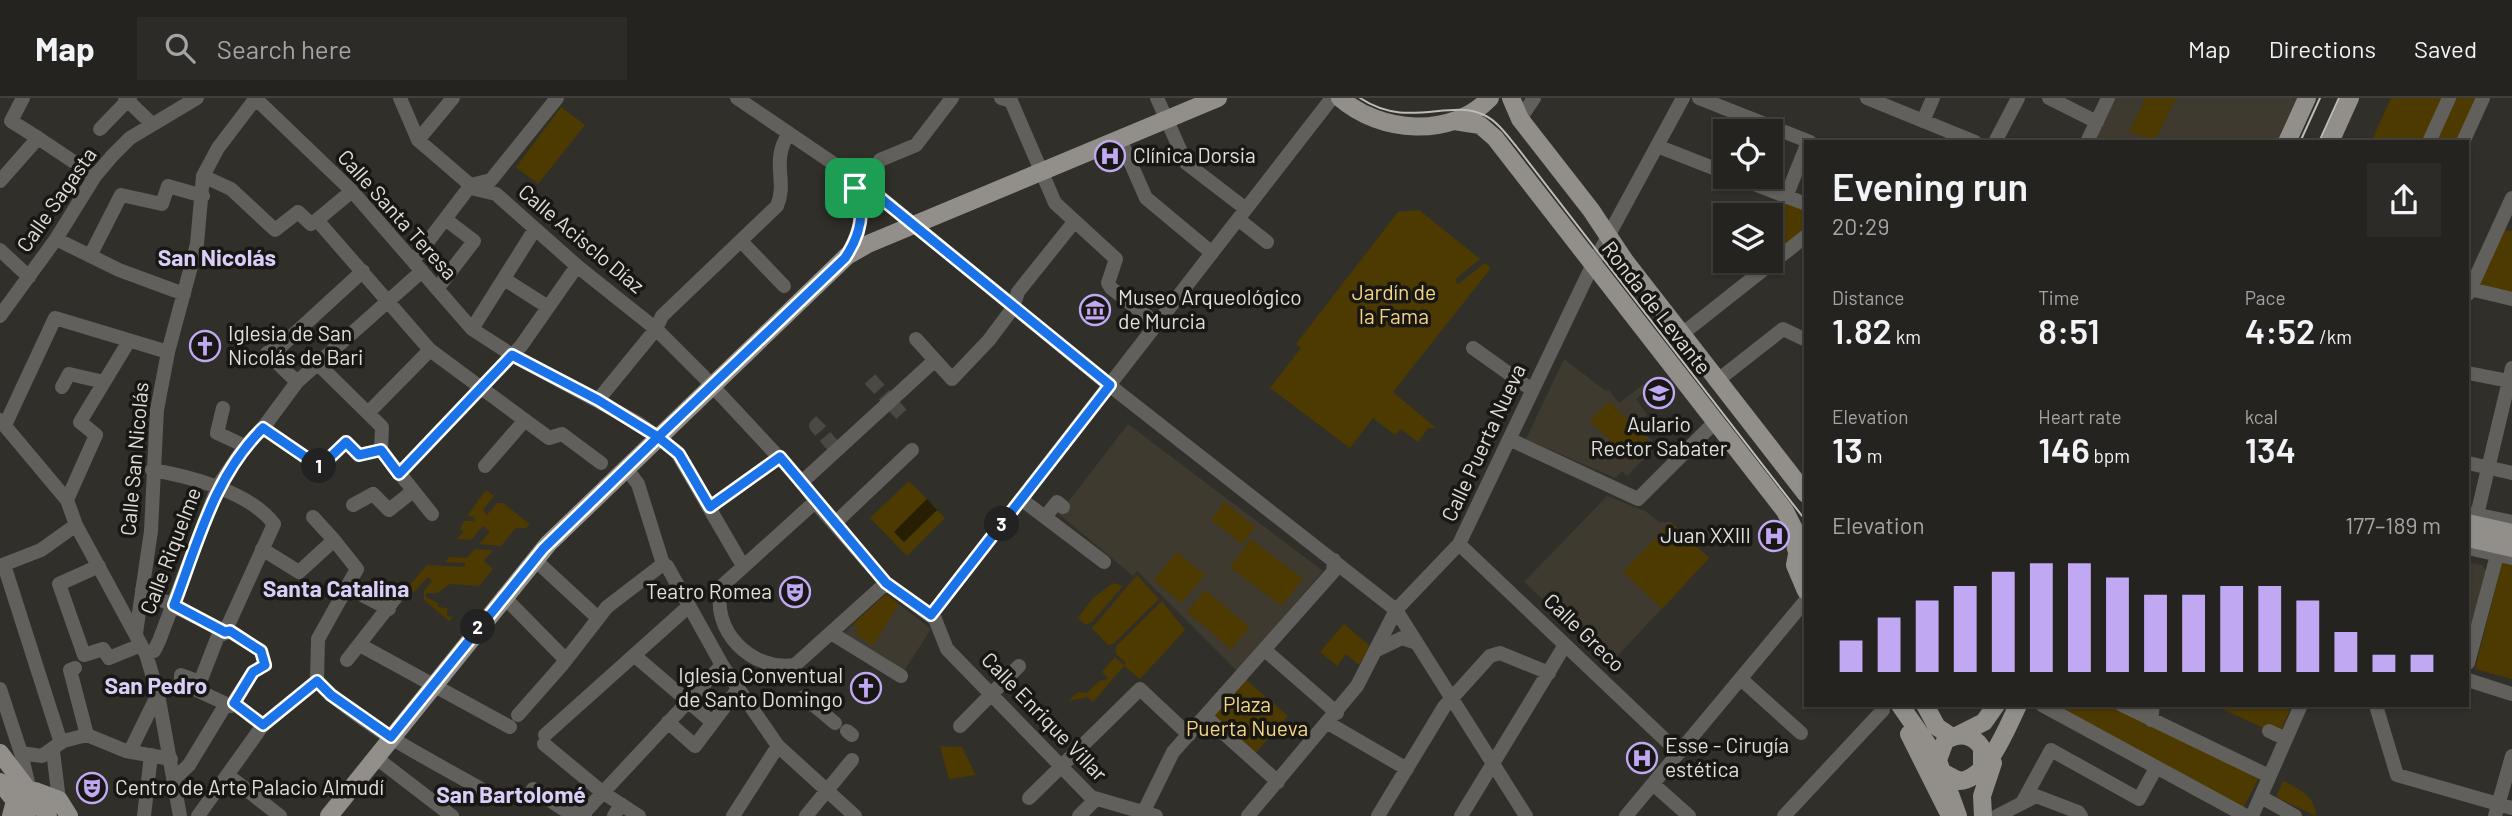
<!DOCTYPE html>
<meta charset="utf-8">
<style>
body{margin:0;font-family:Barlow,sans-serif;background:#2d2b28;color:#f1f3f6;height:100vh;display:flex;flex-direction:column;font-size:26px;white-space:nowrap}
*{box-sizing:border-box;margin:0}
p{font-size:23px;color:#a3a4a4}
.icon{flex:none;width:38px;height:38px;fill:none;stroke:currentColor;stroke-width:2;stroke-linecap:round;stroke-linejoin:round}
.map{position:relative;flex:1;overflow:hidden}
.side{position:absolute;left:1804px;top:42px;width:665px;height:567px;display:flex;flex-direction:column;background:#25231f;border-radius:0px;box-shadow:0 2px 5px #0004,0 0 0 2px #42403d}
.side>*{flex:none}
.buttons{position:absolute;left:1713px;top:21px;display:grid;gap:14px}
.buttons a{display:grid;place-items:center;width:70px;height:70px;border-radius:0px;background:#25231f;box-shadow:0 2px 5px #0004,0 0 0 2px #42403d;font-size:35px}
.pin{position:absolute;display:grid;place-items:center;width:60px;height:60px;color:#fff;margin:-30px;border-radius:14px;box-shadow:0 4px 10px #0006}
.km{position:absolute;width:35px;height:35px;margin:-18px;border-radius:50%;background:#222;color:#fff;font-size:19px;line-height:35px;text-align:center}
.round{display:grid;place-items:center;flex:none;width:74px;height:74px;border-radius:0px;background:#2d2b28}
.head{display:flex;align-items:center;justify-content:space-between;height:119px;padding:0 28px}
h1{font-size:38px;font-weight:600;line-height:52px}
.figures{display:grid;grid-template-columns:repeat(3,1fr);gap:10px;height:119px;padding:7px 28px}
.figures div{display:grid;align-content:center}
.figures b{font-size:35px;font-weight:600}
.figures small{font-size:19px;font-weight:400}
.figures p{font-size:19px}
.chart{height:196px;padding:14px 28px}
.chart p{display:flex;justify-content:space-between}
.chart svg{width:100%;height:126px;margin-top:7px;stroke:#c1a8f3;stroke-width:6}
header{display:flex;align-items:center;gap:42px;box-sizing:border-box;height:98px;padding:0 35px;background:#25231f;border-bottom:2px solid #42403d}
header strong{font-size:33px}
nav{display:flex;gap:38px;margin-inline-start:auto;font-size:24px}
.search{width:490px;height:63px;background:#2d2b28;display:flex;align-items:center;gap:18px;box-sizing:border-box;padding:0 24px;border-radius:0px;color:#a3a4a4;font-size:26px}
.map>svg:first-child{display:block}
.built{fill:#3f3a2f}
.green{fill:#4c3a00}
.water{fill:#281e03}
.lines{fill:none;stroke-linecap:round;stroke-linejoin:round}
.minor-tunnel{stroke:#4b4944;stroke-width:14;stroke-dasharray:14 7;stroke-linecap:butt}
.minor{stroke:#61605d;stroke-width:14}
.major{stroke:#928f8a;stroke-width:18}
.tram{stroke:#bdbcb7;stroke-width:2}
.route-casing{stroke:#fff;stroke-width:14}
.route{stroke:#1a73e8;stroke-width:9}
.labels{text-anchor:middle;stroke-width:7;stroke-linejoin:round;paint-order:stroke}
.poi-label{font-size:21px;fill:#e0dfdb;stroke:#181714;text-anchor:start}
.street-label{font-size:21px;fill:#e0dfdb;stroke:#181714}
.park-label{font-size:21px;fill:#f4d584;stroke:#181714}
.neighbourhood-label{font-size:23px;font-weight:bold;fill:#dacdf8;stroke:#181714}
</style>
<header>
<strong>Map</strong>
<div class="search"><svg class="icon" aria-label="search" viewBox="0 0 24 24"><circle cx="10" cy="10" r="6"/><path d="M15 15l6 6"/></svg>Search here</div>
<nav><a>Map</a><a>Directions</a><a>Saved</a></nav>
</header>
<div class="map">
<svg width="2512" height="718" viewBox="0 0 2512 718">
<rect width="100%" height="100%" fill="#312f29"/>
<path class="built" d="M 2108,0 L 2297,0 L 2277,44 L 2087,44 Z
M 1564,261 L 1606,293 L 1608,291 L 1619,305 L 1644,286 L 1648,291 L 1636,301 L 1647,317 L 1643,320 L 1643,334 L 1655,345 L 1652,347 L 1655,350 L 1627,378 L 1622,373 L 1615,380 L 1526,341 Z
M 1128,326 L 1323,473 L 1237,573 L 1137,473 L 1133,478 L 1059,416 Z
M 1607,398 L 1645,413 L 1659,424 L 1671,424 L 1709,460 L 1611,565 L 1524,484 Z
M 2468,464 L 2482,467 L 2486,473 L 2468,540 Z
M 886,496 L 931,531 L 904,573 L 844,535 Z"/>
<path class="green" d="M 2146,0 L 2176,0 L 2154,44 L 2129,33 Z
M 2391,0 L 2488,0 L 2466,44 L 2371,44 Z
M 561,9 L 585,27 L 538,86 L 516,69 Z
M 1786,99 L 1806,106 L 1806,138 L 1771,163 L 1771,143 Z
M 1419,112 L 1480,161 L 1458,179 L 1455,183 L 1458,186 L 1485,165 L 1491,170 L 1393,294 L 1436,330 L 1428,330 L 1418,344 L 1401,331 L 1395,337 L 1373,320 L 1350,350 L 1270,290 L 1301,250 L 1296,246 L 1398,114 Z
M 2503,132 L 2512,133 L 2512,195 L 2478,186 Z
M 1609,303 L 1651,345 L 1632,364 L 1590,323 Z
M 909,383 L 927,401 L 894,434 L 904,444 L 937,412 L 945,420 L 907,458 L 870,420 Z
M 486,392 L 494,398 L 483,412 L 487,417 L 497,405 L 503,405 L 530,426 L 526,430 L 516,430 L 501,448 L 479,446 L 490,434 L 483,428 L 471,442 L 457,441 L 464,433 L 460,432 L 464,423 L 474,423 L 475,419 L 467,418 Z
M 1224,404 L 1255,429 L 1242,446 L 1211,422 Z
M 1671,424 L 1709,460 L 1662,511 L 1623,474 Z
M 1251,441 L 1303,481 L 1282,508 L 1230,469 Z
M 475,451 L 493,452 L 484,463 L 493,471 L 479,488 L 450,486 L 437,495 L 426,495 L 426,499 L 438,505 L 438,509 L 447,510 L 447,518 L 453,519 L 449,523 L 424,502 L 424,493 L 432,483 L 428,479 L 414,494 L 408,489 L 427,467 L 465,469 L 465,465 L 445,464 L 449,459 L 467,460 Z
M 1177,454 L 1205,477 L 1181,505 L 1154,482 Z
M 2502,464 L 2512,467 L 2512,581 L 2475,571 Z
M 1137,477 L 1159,501 L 1113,546 L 1108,547 L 1092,530 Z
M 1113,485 L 1123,488 L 1092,524 L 1086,527 L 1078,520 L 1092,501 Z
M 1205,492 L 1250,529 L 1231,551 L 1187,514 Z
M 886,496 L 899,506 L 873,547 L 855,536 L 859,531 L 853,526 Z
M 1162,503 L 1185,532 L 1140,581 L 1124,568 L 1093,604 L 1088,599 L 1068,603 L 1078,594 L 1087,595 L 1099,583 L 1106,582 L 1108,580 L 1102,574 L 1115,559 L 1124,567 L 1126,565 L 1116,556 L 1116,548 Z
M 1344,526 L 1370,548 L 1359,567 L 1346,556 L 1337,568 L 1320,554 Z
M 1243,579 L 1288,618 L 1252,659 L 1207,620 Z
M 2055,607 L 2109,607 L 2259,680 L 2243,710 Z
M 2213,607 L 2292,607 L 2279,637 Z
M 940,648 L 962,649 L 976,677 L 949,681 Z
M 2283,683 C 2300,692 2315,697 2316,718 L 2276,699 Z"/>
<path class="water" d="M 927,401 L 937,412 L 904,444 L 894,434 Z"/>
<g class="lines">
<path class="minor-tunnel" d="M 870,281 L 888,301
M 892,306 L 903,318
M 821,323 L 816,328 L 835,350"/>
<path class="minor" d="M 125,0 L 151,25
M 255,0 L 352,93 L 472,231 L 512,257 L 640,326 L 676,353 L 743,468
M 400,0 L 418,42 L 475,91 L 496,96 L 577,168 L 656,231 L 703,278 L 802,384 L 821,411 L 886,485 L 935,521 L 947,551 L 1091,699 L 1156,718
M 737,0 L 868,89 L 1104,283 L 1396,512 L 1526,718
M 1001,0 L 1011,3 L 1055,105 L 1116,161 L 1108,185 L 1111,190 L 1157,226
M 1157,0 L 1186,65 L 1246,111
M 1699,0 L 1810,44
M 1867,0 L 1975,44
M 2049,0 L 2097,24
M 1520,21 L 1534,0
M 1923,23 L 1933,0
M 100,31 L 130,0
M 38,40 L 95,78
M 1120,41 L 1146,100 L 1212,155
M 418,42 L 453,0
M 1995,44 L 2018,0
M 2087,44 L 2108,0
M 2429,44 L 2449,0
M 2463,44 L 2483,0
M 1657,48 L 1726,75
M 203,78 L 231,91 L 275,132 L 298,114 L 311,126 L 317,122
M 1736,79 L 1806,106
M 843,81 C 870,103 862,133 845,159
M 0,83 L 38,40 L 11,23 L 23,0
M 471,87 L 491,82 L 557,0
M 868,89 L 880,62 L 916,47 L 952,0
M 1786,99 L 1806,49
M 1238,121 L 1267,144
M 317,122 L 430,252 L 549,340 L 562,336 L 601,365
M 317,122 L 352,93
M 56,141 L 119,172 L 184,196
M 741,143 L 784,188
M 0,152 L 29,179
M 90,158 L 121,97 L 162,106 L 168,88 L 203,98
M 413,163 L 471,87
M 504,181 L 548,209
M 437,191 L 474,143 L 445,121
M 2470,191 L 2512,201
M 2468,196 L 2512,100
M 0,218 L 56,141 L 95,78 L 112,58 L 130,40 L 197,0
M 472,231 L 535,131
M 1682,236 L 1806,138
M 916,241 L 952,281 L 989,242 L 1013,210 L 1018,194 L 1074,124
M 1473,250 L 1532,292
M 319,267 L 382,329 L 381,352 L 432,416
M 2468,275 L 2509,283
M 1718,282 L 1783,231 L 1806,242
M 297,284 L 267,255 L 279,250 L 363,173
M 62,289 L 69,276 L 104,284
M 598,302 L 656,231 L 662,218 L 777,108 C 788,83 770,64 789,35
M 223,310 L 217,335 L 245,348
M 369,314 L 430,252
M 0,322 L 67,402 L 76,427 L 146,556 L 158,596 L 180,718
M 5,327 L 55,220 L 168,254
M 263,330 L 320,369 L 346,344 L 359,357 L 381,352
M 1509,341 L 1638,401 L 1715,324
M 2468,365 L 2512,375
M 485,368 L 525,322
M 626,370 L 638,386 L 663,466 L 667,468 L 722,567 L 778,648 L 855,718
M 399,376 L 521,248 L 577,168
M 802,384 L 935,262
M 1021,401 L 1104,464
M 67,402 L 96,337 L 80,324 L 129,243
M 816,403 L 722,488 C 709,532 752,574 795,567 L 886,485
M 353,407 L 373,396 L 389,412 L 413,393
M 710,409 L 780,359
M 2469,415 L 2512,424
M 2477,417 L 2512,270
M 313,419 L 334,442
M 1045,419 L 1057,404 L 1063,409
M 834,426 L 912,352
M 1459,446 L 1679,655
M 2468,450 L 2512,460
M 262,451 L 299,474 L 334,442 L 357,471 L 318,541 L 317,583 C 361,629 438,666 494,698
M 534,461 L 598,520
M 4,467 L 61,645
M 0,468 L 41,452 L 76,427
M 99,468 L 59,486 L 84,557 L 103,551 L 109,560 L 141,547
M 347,489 L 389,511
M 142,492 L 225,534 L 274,426 C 250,394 189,378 152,372
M 503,498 L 565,561
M 931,517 L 1332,0
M 230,533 L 261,553 L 265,567 L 253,574 L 231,608 L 181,585 L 181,577 L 200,584 L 218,538 Z
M 136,535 L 151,433 L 157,312 L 168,254 L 197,146 L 203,78 L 218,50 L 256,0
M 831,535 L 901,578
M 360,547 L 510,629
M 1377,552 L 1402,540 L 1417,545
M 1266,553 L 1337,615
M 146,556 L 154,553 L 159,543 L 218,388 L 245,348 L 263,330 L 297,284 L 422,173
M 635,558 L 712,624
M 347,562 L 400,494
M 2468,565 L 2497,457 L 2512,448
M 75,570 L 70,572 L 87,637
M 1741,581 L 1801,635
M 2468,582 L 2512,596
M 0,591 L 21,655 L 30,693
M 804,599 L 835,625
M 234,605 L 263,627
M 2042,607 L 2246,718
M 2122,607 L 2269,678
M 2377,611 L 2397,677 L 2512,710
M 518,617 L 562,567 L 607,509 L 663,466
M 1207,620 L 1278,684
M 2151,622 L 2153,607
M 668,624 L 695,648 L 738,591
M 1328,625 L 1407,671
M 960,628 L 1019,568
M 847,633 L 852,637
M 2269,633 L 2286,641
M 545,637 L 689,508
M 544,646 L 602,694 L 639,718
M 132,649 L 158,596
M 53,653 L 59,702
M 21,655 L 42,658 L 63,643 L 87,637 L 126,653 L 171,661
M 375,659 L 452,718
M 229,678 L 280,718
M 175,680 L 189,667 L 226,606
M 1653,686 L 1689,718
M 533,691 L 563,711 L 585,718
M 2261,699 L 2295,718
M 1029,700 L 1140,591 L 1189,637
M 2022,705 L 2051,652 L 2139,701 L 2156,670
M 1144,713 L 1173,654 L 1333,474 L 1334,462
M 582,717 L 722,567
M 144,718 L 151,657
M 198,718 L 263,627 L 317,583
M 614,718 L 621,706
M 733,718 L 778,648
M 806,718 L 852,662
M 1079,718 L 1095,702
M 1248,718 L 1357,588 L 1396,512 L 1459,446 L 1593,166 L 1683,0
M 1378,718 L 1444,609 L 1490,558 L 1500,555 L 1549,575
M 1461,718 L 1565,547
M 1626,718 L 1806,502
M 1784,718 L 1883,612
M 1997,718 L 2036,698 L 2078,714 L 2081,718
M 2252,718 L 2301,607
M 2495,718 L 2512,658"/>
<path class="major" d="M 1340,0 C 1380,35 1451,41 1490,0
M 1511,0 L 1520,21 L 1591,112 L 1625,163 L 1806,396
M 1454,23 L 1480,27 L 1495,40 L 1785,413 L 1794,431 L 1796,451
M 2287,44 L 2307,0
M 2330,44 L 2350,0
M 2468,425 L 2512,435
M 2468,440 L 2512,450
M 1800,441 L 1795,467 L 1806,493
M 1900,607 L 1937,660 L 1958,718
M 1925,607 L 1937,629 L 1952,639
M 1909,636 L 1947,712
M 1958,637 L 1984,624 L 1996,607
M 0,655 L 48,718
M 1938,662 L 1945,643 C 1959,634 1973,636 1982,650 L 1982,670
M 1942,674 L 1959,683 C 1987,682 2007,630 2018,607
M 0,684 L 27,718
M 11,718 L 15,703 L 35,693 L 59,702 L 69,718
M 329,718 L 548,446 L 847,158 L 868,146 L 1218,0
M 1983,718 L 1982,698 L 1993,665"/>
<path class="tram" d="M 1360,0 C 1408,32 1450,0 1484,17 C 1497,23 1507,37 1516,48 L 1806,423
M 2300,44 L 2320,0
M 2319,44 L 2339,0"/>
</g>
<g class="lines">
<g class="route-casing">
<path id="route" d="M 855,90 C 867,115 859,139 845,160 L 658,339 L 598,302 L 512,257 L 399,376 L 381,352 L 359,357 L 346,344 L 320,369 L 263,330 C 214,378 198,444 174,507 L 225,534 L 230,533 L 261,553 L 265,567 L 253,574 L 234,605 L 263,627 L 317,583 L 331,597 L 391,639 L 543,451 L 658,339 L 679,356 L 710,409 L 780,359 L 886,485 L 931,517 L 1110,287 L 867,89 L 861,93 L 855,90"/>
</g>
<use href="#route" class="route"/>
</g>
<defs>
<g id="hospital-ring" transform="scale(1.575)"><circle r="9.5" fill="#181714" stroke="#c1a8f3" stroke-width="1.5"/><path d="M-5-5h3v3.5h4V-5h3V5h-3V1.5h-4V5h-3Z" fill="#c1a8f3"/></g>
<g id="museum-ring" transform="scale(1.575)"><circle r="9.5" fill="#181714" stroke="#c1a8f3" stroke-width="1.5"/><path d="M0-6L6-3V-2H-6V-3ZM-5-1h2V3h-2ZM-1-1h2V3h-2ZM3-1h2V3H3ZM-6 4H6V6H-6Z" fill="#c1a8f3"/></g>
<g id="church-ring" transform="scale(1.575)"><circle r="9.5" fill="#181714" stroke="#c1a8f3" stroke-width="1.5"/><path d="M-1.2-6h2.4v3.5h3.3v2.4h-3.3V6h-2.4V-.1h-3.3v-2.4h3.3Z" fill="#c1a8f3"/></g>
<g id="university-ring" transform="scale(1.575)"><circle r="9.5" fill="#181714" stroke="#c1a8f3" stroke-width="1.5"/><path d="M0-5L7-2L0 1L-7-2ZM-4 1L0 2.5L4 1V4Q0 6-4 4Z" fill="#c1a8f3"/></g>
<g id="theatre-ring" transform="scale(1.575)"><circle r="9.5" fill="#181714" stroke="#c1a8f3" stroke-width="1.5"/><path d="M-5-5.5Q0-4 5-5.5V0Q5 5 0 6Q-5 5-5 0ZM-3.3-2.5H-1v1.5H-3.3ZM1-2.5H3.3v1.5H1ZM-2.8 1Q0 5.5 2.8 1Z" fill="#c1a8f3"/></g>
</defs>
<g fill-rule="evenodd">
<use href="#hospital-ring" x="1110" y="58"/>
<use href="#museum-ring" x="1095" y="212"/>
<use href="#church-ring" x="205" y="248"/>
<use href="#university-ring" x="1659" y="295"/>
<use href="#hospital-ring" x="1774" y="438"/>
<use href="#theatre-ring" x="795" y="494"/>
<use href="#church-ring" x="866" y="590"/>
<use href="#hospital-ring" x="1642" y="660"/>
<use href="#theatre-ring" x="92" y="690"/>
</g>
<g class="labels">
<g class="poi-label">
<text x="1133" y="65">Clínica Dorsia</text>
<text x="1118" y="207">Museo Arqueológico<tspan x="1118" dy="24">de Murcia</tspan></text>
<text x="228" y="243">Iglesia de San<tspan x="228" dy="24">Nicolás de Bari</tspan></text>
<text x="1659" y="334" text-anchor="middle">Aulario<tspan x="1659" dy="24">Rector Sabater</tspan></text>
<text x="1751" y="445" text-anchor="end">Juan XXIII</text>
<text x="772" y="501" text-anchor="end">Teatro Romea</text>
<text x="843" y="585" text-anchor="end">Iglesia Conventual<tspan x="843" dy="24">de Santo Domingo</tspan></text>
<text x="1665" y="655">Esse - Cirugía<tspan x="1665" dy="24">estética</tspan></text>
<text x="115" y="697">Centro de Arte Palacio Almudí</text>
</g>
<g class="street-label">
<text transform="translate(57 102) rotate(-55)" y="7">Calle Sagasta</text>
<text transform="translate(397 117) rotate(48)" y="7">Calle Santa Teresa</text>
<text transform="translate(581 141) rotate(40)" y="7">Calle Acisclo Díaz</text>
<text transform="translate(1656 210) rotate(52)" y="7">Ronda de Levante</text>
<text transform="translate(1484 345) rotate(-65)" y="7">Calle Puerta Nueva</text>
<text transform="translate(135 361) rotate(-85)" y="7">Calle San Nicolás</text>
<text transform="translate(171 453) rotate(-69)" y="7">Calle Riquelme</text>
<text transform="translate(1584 535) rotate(44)" y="7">Calle Greco</text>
<text transform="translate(1044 619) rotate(46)" y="7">Calle Enrique Villar</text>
</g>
<g class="park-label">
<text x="1394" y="202">Jardín de<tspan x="1394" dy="24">la Fama</tspan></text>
<text x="1247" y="614">Plaza<tspan x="1247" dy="24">Puerta Nueva</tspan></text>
</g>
<g class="neighbourhood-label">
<text x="217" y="168">San Nicolás</text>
<text x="336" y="499">Santa Catalina</text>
<text x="156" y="596">San Pedro</text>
<text x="511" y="705">San Bartolomé</text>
</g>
</g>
</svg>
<div class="buttons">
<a><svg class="icon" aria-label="locate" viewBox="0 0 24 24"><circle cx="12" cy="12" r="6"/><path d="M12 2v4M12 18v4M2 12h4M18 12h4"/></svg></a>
<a><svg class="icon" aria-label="layers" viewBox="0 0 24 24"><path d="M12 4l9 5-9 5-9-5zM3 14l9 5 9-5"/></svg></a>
</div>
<div class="pin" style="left:855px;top:90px;background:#1e9e55"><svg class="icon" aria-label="arrive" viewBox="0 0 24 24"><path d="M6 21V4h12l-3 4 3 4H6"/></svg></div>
<b class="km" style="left:319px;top:368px">1</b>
<b class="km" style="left:478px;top:529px">2</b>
<b class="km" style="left:1002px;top:426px">3</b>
<section class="side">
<div class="head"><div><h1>Evening run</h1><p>20:29</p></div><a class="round"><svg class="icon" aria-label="share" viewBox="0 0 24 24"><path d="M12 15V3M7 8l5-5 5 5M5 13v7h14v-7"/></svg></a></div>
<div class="figures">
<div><p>Distance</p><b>1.82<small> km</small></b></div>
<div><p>Time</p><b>8:51</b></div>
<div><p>Pace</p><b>4:52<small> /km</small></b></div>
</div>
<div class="figures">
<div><p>Elevation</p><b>13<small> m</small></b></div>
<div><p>Heart rate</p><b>146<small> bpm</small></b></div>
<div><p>kcal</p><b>134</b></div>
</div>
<div class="chart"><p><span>Elevation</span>177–189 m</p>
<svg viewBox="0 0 160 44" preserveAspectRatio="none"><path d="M5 44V33M15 44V25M25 44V19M35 44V14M45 44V9M55 44V6M65 44V6M75 44V11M85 44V17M95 44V17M105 44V14M115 44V14M125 44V19M135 44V30M145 44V38M155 44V38"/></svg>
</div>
</section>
</div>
